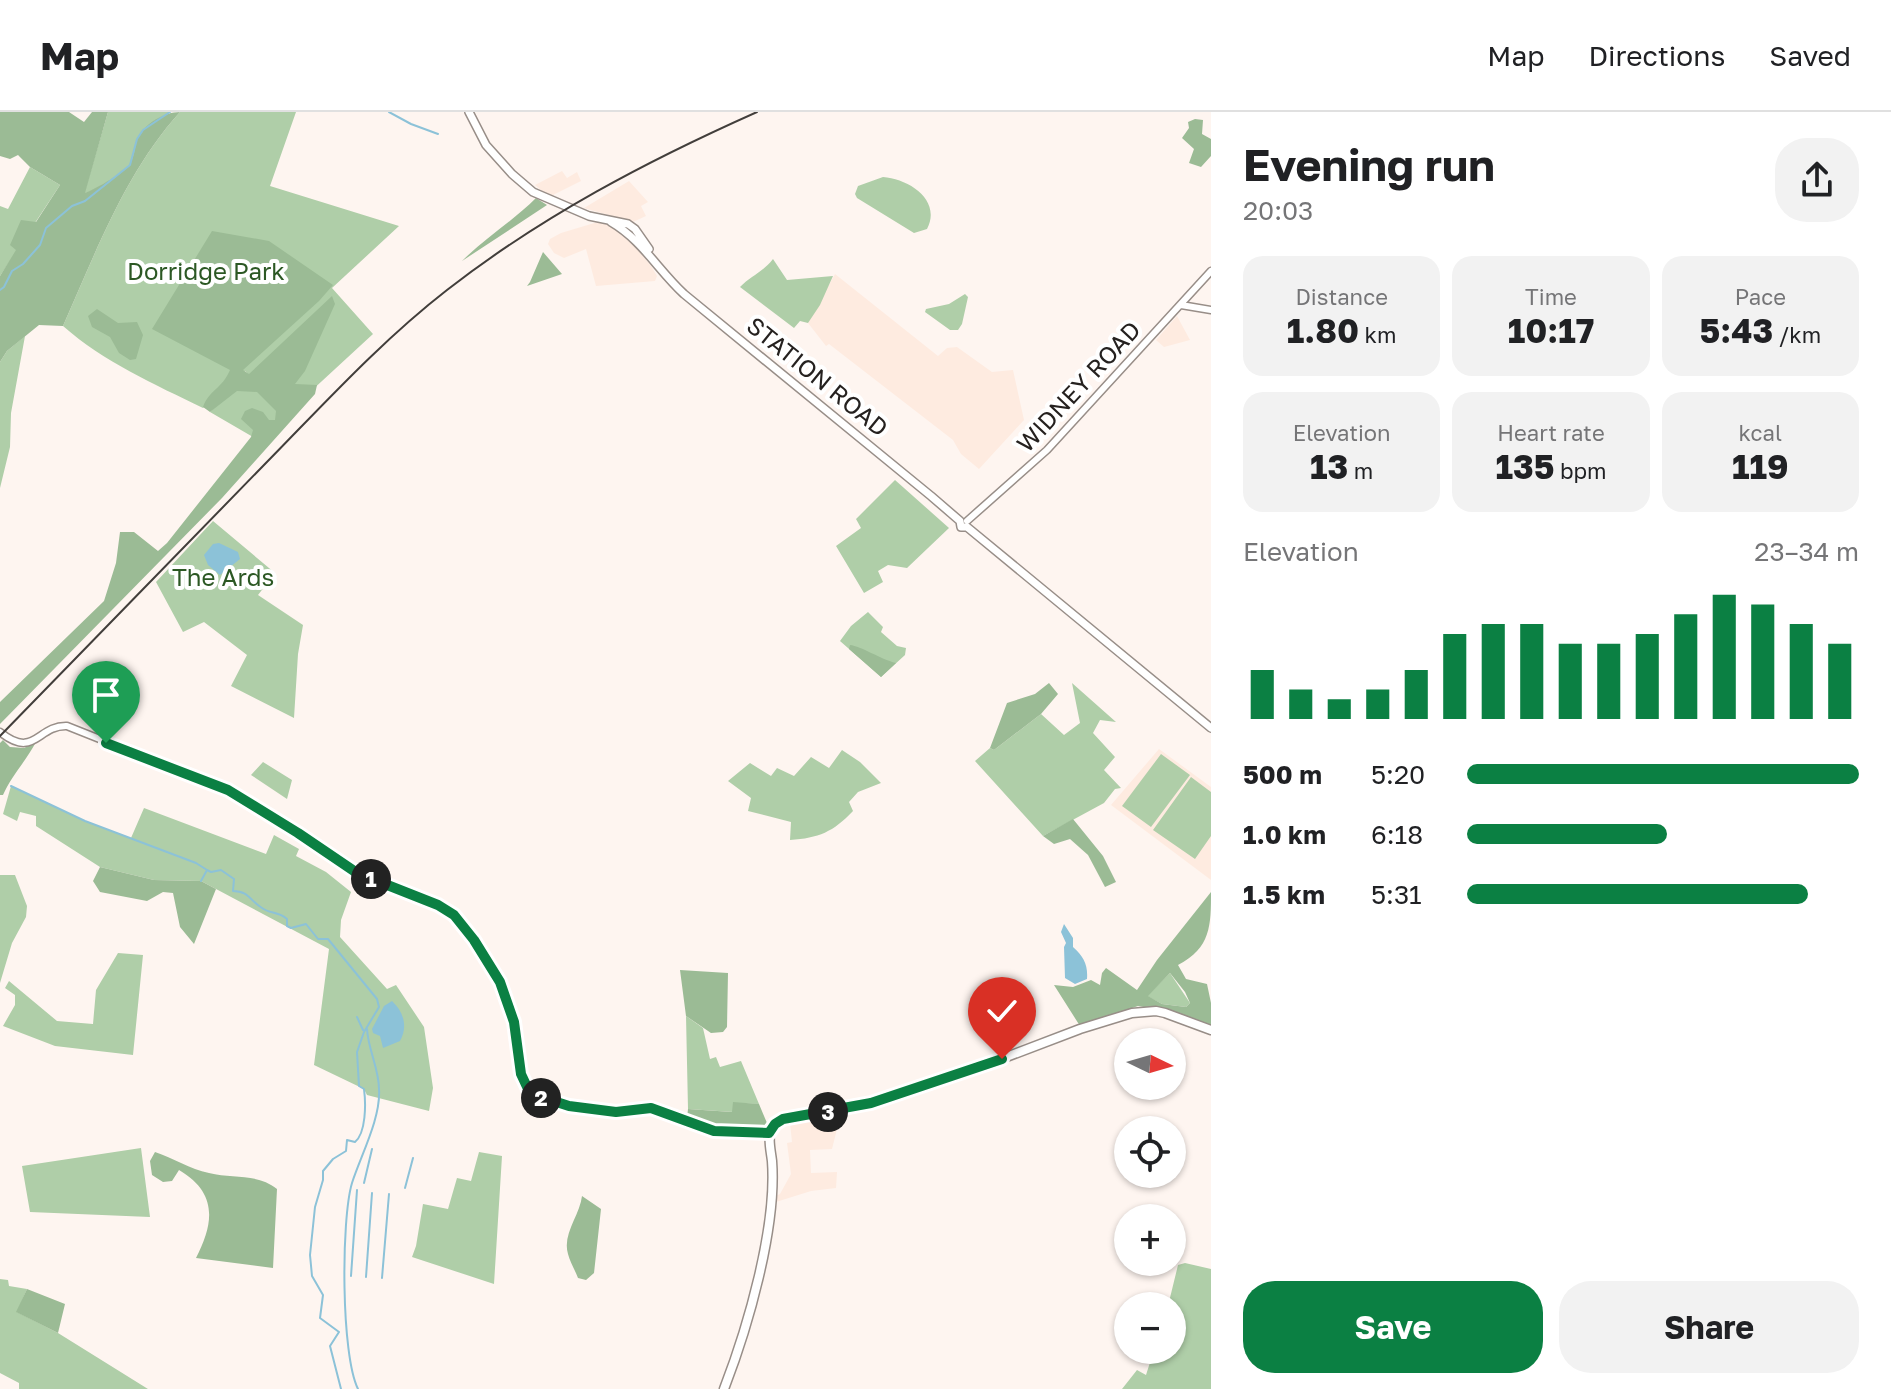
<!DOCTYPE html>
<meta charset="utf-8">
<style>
body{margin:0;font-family:"Golos Text",sans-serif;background:#f2f2f2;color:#202124;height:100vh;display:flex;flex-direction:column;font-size:30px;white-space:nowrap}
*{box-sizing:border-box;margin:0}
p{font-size:26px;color:#757577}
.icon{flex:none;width:44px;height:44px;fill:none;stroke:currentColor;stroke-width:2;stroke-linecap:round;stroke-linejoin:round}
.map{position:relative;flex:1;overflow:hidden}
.panel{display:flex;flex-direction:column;background:#fff;width:680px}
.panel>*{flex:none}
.needle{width:52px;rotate:95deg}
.tools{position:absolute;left:1114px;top:916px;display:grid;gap:16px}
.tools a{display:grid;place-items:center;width:72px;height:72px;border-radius:50%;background:#fff;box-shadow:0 2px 6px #0004;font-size:40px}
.pin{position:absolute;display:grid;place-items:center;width:68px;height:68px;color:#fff;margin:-82px -34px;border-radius:50% 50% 50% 0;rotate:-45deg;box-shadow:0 0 8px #0007}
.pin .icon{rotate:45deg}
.km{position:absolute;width:40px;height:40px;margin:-20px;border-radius:50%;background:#222;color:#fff;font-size:22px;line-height:40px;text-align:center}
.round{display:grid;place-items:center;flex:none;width:84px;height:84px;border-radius:32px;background:#f2f2f2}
.headline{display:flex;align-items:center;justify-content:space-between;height:136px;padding:0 32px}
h1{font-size:44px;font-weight:700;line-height:60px}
.metrics{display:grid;grid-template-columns:repeat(3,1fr);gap:12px;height:136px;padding:8px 32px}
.metrics div{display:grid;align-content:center;border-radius:20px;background:#f2f2f2;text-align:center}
.metrics b{font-size:34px;font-weight:700}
.metrics small{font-size:22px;font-weight:400}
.metrics p{font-size:22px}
.chart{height:224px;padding:16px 32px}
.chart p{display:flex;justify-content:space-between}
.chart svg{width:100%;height:144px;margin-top:8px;stroke:#0b8043;stroke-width:6}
.primary-button{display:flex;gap:16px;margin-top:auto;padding:16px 32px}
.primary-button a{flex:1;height:92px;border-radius:32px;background:#0b8043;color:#fff;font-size:32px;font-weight:700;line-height:92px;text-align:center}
.primary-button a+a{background:#f2f2f2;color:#202124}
ul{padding:0 32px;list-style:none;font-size:26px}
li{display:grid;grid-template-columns:128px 96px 1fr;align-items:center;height:60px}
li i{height:20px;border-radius:10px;background:#0b8043}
header{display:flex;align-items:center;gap:48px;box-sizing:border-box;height:112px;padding:0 40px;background:#fff;border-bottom:2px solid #e0e0e0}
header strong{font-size:38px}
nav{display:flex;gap:44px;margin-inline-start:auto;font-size:28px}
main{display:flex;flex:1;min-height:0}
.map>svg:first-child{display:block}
.built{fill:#feebe0}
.green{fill:#afcea8}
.forest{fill:#9bbb95;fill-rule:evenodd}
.water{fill:#8cc2d8}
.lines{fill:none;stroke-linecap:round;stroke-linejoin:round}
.stream{stroke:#8cc2d8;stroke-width:2}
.tertiary-casing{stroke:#988e88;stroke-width:9}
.secondary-casing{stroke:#988e88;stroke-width:10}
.primary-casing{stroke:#988e88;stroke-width:11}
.tertiary{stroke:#fff;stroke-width:6}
.secondary{stroke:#fff;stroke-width:7}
.primary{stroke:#fff;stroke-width:8}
.rail{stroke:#423e3b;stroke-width:2}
.route-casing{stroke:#fff;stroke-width:16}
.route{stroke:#0b8043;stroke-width:10}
.labels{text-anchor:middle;stroke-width:8;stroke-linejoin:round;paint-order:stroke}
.park-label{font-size:24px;fill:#2c5824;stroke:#fff}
.street-label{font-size:24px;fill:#25211f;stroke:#fff}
</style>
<header>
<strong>Map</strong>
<nav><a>Map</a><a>Directions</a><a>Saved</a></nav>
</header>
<main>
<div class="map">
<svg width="1211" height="1277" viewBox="0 0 1211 1277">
<rect width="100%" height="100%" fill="#fef5f0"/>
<path class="built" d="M 562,59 L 567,66 L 577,60 L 581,69 L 549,85 L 535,73 Z
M 629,69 L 648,90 L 641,94 L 646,104 L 633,110 L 584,96 Z
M 601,109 L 626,123 L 651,154 L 657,164 L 655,169 L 596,174 L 586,137 L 564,146 L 554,141 L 548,132 L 550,127 L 561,121 Z
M 835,162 L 938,244 L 947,236 L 957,235 L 992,260 L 1013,258 L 1024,308 L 979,357 L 961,342 L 953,328 L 829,232 L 826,234 L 808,211 Z
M 1177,204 L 1190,228 L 1164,235 L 1156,228 Z
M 1159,637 L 1211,675 L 1211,768 L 1111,693 Z
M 841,1001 L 832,1037 L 810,1038 L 811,1061 L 837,1060 L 836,1076 L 811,1079 L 776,1090 L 775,1084 L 780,1082 L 791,1062 L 787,1031 L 792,1030 L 790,1011 Z"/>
<path class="green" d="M 108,0 L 170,0 L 154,9 L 130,53 L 104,73 L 84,82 Z
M 180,0 L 296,0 L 270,74 L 399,114 L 332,176 L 373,222 L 258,328 L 210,300 L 248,262 L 245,259 L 203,296 C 154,272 104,250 63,214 C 96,140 125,61 180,0 Z
M 30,55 L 60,73 L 0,164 L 0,94 L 8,97 Z
M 883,65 C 909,67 942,88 927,117 L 914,121 L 857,86 L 855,82 L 858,74 Z
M 773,147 L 787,168 L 833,164 L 820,193 L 808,211 L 800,209 L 794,216 L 740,175 C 751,164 763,160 773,147 Z
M 965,182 L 968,185 L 962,212 L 958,218 L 950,218 L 925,200 L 926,197 L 949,192 Z
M 25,224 L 11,301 L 10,335 L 0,376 L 0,250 L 7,239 Z
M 895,368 L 949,416 L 907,456 L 888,453 L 878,459 L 883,470 L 864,481 L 836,434 L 861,416 L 856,407 Z
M 213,409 L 275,461 L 258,483 L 303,513 L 298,542 L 294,606 L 231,574 L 247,543 L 204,510 L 183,520 L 156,470 Z
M 868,500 L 883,515 L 881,520 L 897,534 L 906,536 L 905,543 L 881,565 L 840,529 L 851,514 Z
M 1072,571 L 1116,610 L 1100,608 L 1093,621 L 1115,645 L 1104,658 L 1121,676 L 1115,677 L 1104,691 L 1043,724 L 975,649 L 990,636 L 994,638 L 1041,602 L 1064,623 L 1080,611 Z
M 842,638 L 860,650 L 881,671 L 858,680 L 849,690 L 853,699 C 833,720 819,726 790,728 L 791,710 L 748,699 L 751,686 L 728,669 L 750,651 L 771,664 L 777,656 L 794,664 L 811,645 L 829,656 Z
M 1161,642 L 1190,663 L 1151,715 L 1122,694 Z
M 263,650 L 292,668 L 287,687 L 251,663 Z
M 1191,665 L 1211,680 L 1211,724 L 1195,747 L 1153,718 Z
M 11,674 L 85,709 L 131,726 L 144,696 L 266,742 L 274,723 L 299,737 L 296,744 L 326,760 L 351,780 L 341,808 L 340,825 L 387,877 L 396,873 L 424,915 L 433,976 L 429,999 L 367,983 L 364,977 L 314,953 L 329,837 L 201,769 L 154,768 L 100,755 L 36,714 L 36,704 L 20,700 L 17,709 L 3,702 Z
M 0,763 L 15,763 L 27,794 L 26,805 L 12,831 L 0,871 Z
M 118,841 L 143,843 L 133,943 L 55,934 L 3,914 L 15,893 L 15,883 L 5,876 L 9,869 L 57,909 L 93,912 L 96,878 Z
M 1170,861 L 1190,891 L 1186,895 L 1162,892 L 1147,884 Z
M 686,904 L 703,916 L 710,947 L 716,945 L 720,955 L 741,949 L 759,992 L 733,991 L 733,1000 L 688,997 Z
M 141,1036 L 150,1105 L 30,1100 L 22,1054 Z
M 479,1040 L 502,1044 L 494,1172 L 412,1145 L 416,1134 L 423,1092 L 448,1097 L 457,1066 L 471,1069 Z
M 1185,1151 L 1211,1157 L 1211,1277 L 1122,1277 L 1137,1258 L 1146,1263 L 1154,1238 L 1172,1238 L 1172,1194 L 1168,1194 L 1178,1153 Z
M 0,1167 L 8,1168 L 9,1174 L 27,1177 L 17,1200 L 58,1221 L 148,1277 L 19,1277 L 19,1271 L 0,1261 Z"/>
<path class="forest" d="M 0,0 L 69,0 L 84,10 L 92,0 L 108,0 L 85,81 C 97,76 125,61 131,50 C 135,42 135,33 138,25 C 146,11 164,0 180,0 C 125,61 96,140 63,214 L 39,213 L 7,239 L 0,250 L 0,164 L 16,138 L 10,133 L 21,108 L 36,110 L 60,73 L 30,55 L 18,43 L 10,47 L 0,44 Z
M 1195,7 L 1203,8 L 1202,22 L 1211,27 L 1211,44 L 1201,55 L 1189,51 L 1194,37 L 1182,26 L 1189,16 L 1188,10 Z
M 536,86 L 547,93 L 462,149 C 485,126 513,109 536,86 Z
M 212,119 L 269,129 L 333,173 L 319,189 L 243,258 L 249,262 L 332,184 L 335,192 L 305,259 L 295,272 L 317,273 L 315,282 L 222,386 L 0,612 L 0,590 L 104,489 L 116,451 L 120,420 L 134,420 L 158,439 L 167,431 L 251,325 L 253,318 L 241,307 L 245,299 L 252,296 L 263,300 L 269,308 L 275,308 L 276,299 L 257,280 L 237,279 L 210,300 L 203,295 C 209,278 222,277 230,258 L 152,217 Z
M 543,140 L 562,162 L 527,174 L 530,170 Z
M 97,197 L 118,211 L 137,210 L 143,223 L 136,247 L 130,248 L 119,241 L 110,225 L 92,215 L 88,204 Z
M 850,533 C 861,534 880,547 896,551 L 881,565 L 849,537 Z
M 1049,571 L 1058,582 L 1041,602 L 994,638 L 990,636 L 1007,591 L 1035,582 Z
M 3,628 L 10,635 L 24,636 L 36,630 C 26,649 12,663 3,683 L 0,683 L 0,631 Z
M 1073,707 L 1103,744 L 1116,770 L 1105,775 L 1088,743 L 1070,727 L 1054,732 L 1043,724 Z
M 100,755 L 154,768 L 201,769 L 216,777 L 194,832 L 180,815 L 173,781 L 163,780 L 147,789 L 100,780 L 93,769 Z
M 1211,780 C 1211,813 1211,836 1178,853 L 1186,867 L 1207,872 L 1211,891 L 1211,917 L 1166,899 L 1138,894 L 1080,914 L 1054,873 L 1073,875 L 1091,868 L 1100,873 L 1102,861 L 1106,856 L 1137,878 L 1157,848 ZM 1170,861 L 1185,880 L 1190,891 L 1186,895 L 1162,892 L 1148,884 Z
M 680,858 L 728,861 L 727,915 L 723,920 L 711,921 L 686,904 Z
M 733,990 L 759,992 L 767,1011 L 765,1016 L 714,1016 L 687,1006 L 688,997 L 732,1000 Z
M 155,1040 C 173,1046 190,1057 209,1061 C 233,1067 257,1061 277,1077 L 273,1156 L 196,1146 C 214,1111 218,1081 179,1058 L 172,1069 L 163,1070 L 152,1063 L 150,1049 Z
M 582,1084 L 601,1097 L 594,1161 L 586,1168 L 578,1166 C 575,1158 570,1150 568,1142 C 562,1122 580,1103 582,1084 Z
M 27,1177 L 65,1192 L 58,1221 L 16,1200 Z"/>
<path class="water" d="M 219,431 L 238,440 L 240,447 L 220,463 L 208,453 L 204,443 L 213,432 Z
M 1064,812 L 1073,826 L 1073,835 C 1084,845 1088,853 1087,867 L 1075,872 L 1065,866 L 1064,835 L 1066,831 L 1061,820 Z
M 392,889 C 404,900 408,915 400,929 L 383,936 L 380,924 L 373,921 L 372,917 L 384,894 Z"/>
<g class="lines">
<path class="stream" d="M 389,0 L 411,12 L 438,22
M 0,178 L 4,175 L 12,159 L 23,152 L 40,133 L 46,116 L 72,94 L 85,89 L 130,53 L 137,27 L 143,18 L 170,0
M 11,674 L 85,709 L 196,751 L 207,758 L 201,769
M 207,758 L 211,760 L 221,758 L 234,767 L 233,779 C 249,779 250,789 262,796 C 270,802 278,799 287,807 L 287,814 L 291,816 L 306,812 L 318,827 L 328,827 L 377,887 L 379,895 L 364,920 L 357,940 L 359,974 L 364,977 C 366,992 366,1021 355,1030 L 347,1028 L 346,1039 L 333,1047 L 323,1059 L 323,1068 L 315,1095 L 310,1143 L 312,1164 L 323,1183 L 320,1206 L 339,1220 L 330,1234 L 341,1277
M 357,905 L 363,918
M 364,1071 L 372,1037
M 405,1076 L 413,1046
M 351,1164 L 357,1078
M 366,1165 L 372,1081
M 382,1166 L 389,1082
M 358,1277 C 341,1243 341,1108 352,1071 C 361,1043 381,1006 379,977 C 379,957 368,937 367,917"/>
<g class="tertiary-casing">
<path id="tertiary" d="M 1181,193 L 1211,198
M 967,409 L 1047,338 L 1211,159
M 0,620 C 35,648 37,613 67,614 L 228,678 L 298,721 L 357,761 L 438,793 L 454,803 L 474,828 L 500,870 L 514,910 L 522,967 L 528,977 L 538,985 L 569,994 L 616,1000 L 651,996 L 714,1019 L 769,1021"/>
</g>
<g class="secondary-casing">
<path id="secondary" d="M 469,0 L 486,33 L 512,62 L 533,80 L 589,104 L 628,112 L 635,117 L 649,137
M 611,110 C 642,128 658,158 684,182 L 931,384 L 960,409 L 961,415 L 967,415 L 1211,616"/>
</g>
<g class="primary-casing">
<path id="primary" d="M 724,1277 C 748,1215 777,1115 772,1049 C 770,1032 764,1015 783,1007 L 871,991 L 988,952 L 1080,917 L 1132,901 L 1156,899 L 1165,901 L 1211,918"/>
</g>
<use href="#tertiary" class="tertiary"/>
<use href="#secondary" class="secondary"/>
<use href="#primary" class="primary"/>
<path class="rail" d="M 0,624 C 88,534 175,444 263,354 C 322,294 380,230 447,178 C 542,104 647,49 757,0"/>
</g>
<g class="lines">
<g class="route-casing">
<path id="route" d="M 106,631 L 228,678 L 298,721 L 357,761 L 438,793 L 454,803 L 474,828 L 500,870 L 514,910 L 521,962 L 528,977 L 535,983 L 569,994 L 616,1000 L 651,996 L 714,1019 L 769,1021 L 775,1012 L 783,1007 L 871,991 L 1002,947"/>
</g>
<use href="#route" class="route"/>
</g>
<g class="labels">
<g class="park-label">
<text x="206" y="168">Dorridge Park</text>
<text x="223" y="474">The Ards</text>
</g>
<g class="street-label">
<text transform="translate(817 265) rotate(39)" y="8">STATION ROAD</text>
<text transform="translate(1079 275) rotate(-47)" y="8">WIDNEY ROAD</text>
</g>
</g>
</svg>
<div class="tools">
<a><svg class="needle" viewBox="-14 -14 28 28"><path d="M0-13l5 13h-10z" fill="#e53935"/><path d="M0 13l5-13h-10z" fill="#757577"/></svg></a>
<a><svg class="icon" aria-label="locate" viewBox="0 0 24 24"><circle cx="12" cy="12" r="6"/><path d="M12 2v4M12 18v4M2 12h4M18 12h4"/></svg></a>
<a>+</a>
<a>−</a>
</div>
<div class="pin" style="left:106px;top:631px;background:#1e9e55"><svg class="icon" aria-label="arrive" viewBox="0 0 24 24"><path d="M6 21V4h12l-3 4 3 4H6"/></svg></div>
<div class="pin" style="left:1002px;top:947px;background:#d93025"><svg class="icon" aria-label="check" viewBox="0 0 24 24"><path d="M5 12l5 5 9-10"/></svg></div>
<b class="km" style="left:371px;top:767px">1</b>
<b class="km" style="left:541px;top:986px">2</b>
<b class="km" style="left:828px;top:1000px">3</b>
</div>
<section class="panel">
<div class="headline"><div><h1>Evening run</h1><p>20:03</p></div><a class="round"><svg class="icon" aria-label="share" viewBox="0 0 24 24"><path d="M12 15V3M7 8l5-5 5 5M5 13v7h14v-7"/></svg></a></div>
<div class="metrics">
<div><p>Distance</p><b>1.80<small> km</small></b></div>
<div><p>Time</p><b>10:17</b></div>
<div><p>Pace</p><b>5:43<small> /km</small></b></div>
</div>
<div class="metrics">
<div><p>Elevation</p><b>13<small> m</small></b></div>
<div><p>Heart rate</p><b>135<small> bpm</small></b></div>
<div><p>kcal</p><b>119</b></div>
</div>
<div class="chart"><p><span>Elevation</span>23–34 m</p>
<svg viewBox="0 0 160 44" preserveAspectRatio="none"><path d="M5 44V29M15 44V35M25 44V38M35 44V35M45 44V29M55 44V18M65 44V15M75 44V15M85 44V21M95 44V21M105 44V18M115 44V12M125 44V6M135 44V9M145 44V15M155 44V21"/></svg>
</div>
<ul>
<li><b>500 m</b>5:20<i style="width:100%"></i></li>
<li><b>1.0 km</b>6:18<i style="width:51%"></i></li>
<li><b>1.5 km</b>5:31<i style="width:87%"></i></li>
</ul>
<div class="primary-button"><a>Save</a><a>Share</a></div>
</section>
</main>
